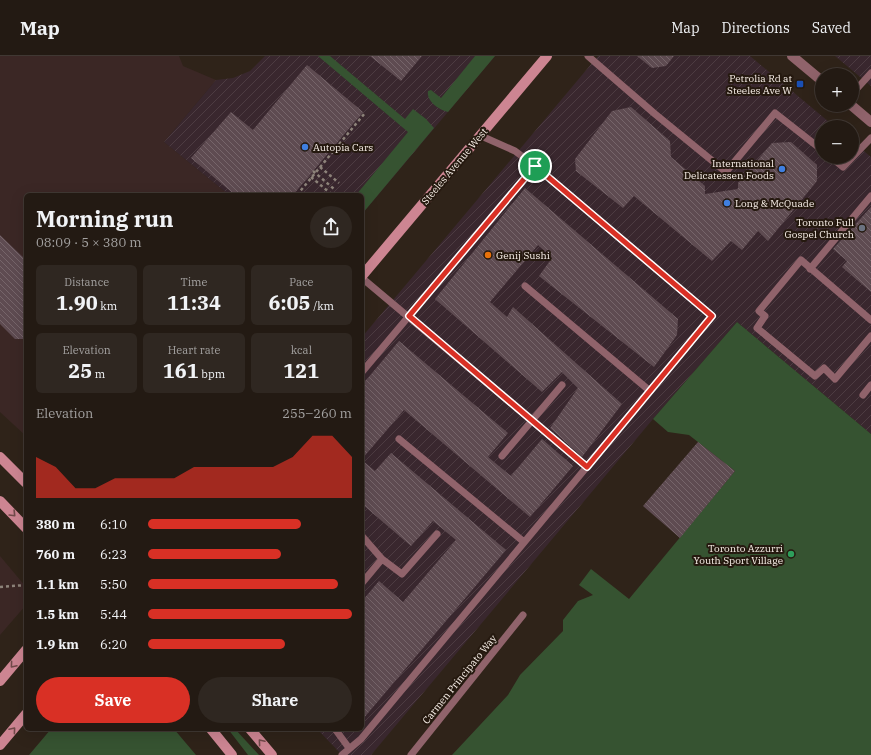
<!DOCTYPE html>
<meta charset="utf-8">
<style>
body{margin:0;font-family:"IBM Plex Serif",serif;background:#2f2721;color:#f1f3f6;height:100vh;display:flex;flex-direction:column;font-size:15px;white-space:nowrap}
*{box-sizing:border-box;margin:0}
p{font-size:13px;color:#a3a1a0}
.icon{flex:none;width:22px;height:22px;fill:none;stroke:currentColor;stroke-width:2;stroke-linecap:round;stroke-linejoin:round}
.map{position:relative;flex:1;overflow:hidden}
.side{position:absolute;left:24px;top:137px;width:340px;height:538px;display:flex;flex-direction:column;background:#231a13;border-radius:6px;box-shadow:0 4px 16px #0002,0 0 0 1px #403833}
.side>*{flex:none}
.controls{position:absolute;left:815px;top:12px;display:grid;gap:8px}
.controls a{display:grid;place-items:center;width:44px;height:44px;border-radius:50%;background:#231a13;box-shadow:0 4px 16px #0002,0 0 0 1px #403833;font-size:20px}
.pin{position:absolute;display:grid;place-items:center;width:34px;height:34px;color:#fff;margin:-17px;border:2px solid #fff;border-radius:50%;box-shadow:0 1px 4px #0007}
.round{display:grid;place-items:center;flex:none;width:42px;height:42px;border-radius:21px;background:#2f2721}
.headline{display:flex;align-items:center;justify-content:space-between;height:68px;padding:0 12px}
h1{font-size:22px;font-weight:700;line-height:30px}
.metrics{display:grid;grid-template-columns:repeat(3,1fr);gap:6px;height:68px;padding:4px 12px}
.metrics div{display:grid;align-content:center;border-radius:6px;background:#2f2721;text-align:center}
.metrics b{font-size:20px;font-weight:700}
.metrics small{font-size:11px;font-weight:400}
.metrics p{font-size:11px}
.chart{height:112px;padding:8px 12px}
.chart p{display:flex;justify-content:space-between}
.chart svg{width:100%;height:72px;margin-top:4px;fill:#d93025;opacity:.7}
.button{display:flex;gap:8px;margin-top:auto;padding:8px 12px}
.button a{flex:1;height:46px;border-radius:24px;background:#d93025;color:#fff;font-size:16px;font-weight:700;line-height:46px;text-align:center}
.button a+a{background:#2f2721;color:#f1f3f6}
ul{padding:0 12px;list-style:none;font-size:13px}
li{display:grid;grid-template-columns:64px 48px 1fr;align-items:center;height:30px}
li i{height:10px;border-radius:5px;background:#d93025}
header{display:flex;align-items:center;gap:24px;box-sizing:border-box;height:56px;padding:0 20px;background:#231a13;border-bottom:1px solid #403833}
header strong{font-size:19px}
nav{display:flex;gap:22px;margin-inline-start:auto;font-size:14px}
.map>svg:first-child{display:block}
.commercial{fill:#3b2725}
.industrial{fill:url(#industrial-furrows)}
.green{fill:#365331}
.building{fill:url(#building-back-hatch)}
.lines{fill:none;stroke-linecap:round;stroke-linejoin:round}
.path{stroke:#8d837a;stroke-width:2.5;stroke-dasharray:3 3;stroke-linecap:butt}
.lane{stroke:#90636b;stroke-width:7}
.street{stroke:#90636b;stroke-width:10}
.secondary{stroke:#cd8592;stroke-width:10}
.oneway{stroke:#714a4a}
.route-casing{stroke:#fff;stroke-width:8}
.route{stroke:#d93025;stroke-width:5}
.transit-dot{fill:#1a4fb4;stroke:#25190f;stroke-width:1.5}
.shop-dot{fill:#3f7fe0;stroke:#25190f;stroke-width:1.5}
.worship-dot{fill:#6b7280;stroke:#25190f;stroke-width:1.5}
.food-dot{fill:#e8710a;stroke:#25190f;stroke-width:1.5}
.leisure-dot{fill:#2e9e5b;stroke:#25190f;stroke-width:1.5}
.labels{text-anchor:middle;stroke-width:4;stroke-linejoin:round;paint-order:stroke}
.poi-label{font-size:10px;fill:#faf1ea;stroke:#25190f;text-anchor:end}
.street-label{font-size:10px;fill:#faf1ea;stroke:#25190f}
</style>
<header>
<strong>Map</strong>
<nav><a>Map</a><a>Directions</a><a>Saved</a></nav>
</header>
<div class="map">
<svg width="871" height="699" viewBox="0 0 871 699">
<defs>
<pattern id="industrial-furrows" width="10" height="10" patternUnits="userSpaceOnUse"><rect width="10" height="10" fill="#39272e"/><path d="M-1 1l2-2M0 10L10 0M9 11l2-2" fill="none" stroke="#4d3c42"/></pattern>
<pattern id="building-back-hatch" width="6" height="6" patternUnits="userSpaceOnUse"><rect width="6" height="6" fill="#5e4b51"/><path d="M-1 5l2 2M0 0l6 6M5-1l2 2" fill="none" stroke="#76656a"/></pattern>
</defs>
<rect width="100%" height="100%" fill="#2f2319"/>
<path class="commercial" d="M 0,0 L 179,0 L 183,10 L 216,24 L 164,86 L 229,139 L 26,139 L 26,380 L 0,356 Z
M 0,500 L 26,531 L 26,549 L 0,579 Z"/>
<path class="industrial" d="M 265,0 L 495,0 L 362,158 L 362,139 L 229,139 L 164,86 L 216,24 L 233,22 L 250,15 Z
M 598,0 L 750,0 L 835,71 L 822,71 L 822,101 L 852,101 L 852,85 L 871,101 L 871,378 L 737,266 L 653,363 L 371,699 L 342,699 L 317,673 L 362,673 L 362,281 Z
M 835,0 L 871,0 L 871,30 Z"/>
<path class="green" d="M 318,0 L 330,0 L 405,63 L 413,53 L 426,63 L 434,72 L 362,158 L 362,139 L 356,139 L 408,76 Z
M 475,0 L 495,0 L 448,56 C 439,54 426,45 428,35 L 431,34 L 441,42 Z
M 737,266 L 871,378 L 871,699 L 452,699 L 508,639 L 520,619 L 563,575 L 563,564 L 578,545 L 593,539 L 579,529 L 591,513 L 629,543 L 735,415 L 689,379 L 668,376 L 653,363 Z
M 51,673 L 174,673 L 196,699 L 29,699 Z
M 228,673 L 235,673 L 259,699 L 248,699 Z"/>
<path class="building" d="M 370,0 L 422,0 L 401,25 Z
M 637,0 L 674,0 L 666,10 L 652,12 Z
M 307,9 L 363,56 L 293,139 L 235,139 L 191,102 L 231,56 L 253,74 Z
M 631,51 L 670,85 L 671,101 L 705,130 L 705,138 L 738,133 L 738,127 L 772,87 L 791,86 L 817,109 L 817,125 L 768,185 L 758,175 L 742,194 L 731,185 L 712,205 L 634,140 L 623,152 L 576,115 L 575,103 L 612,55 Z
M 525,132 L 678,263 L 677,279 L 654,311 L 539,220 L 552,202 L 538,189 L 490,246 L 507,261 L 513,251 L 622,348 L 582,401 L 550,372 L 578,332 L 562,316 L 542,336 L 435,243 Z
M 871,151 L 871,236 L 842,211 L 847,205 L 833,193 Z
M 0,179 L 26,204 L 26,283 L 15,283 L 0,268 Z
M 399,285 L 508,377 L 488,401 L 511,420 L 542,383 L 573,410 L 530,461 L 404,354 L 362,403 L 362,329 Z
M 698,386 L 735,415 L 680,482 L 643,450 Z
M 391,397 L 506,494 L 363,663 L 362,662 L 362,545 L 379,525 L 403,546 L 456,484 L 433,465 L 411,490 L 362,448 L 362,404 L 375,415 Z"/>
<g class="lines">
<path class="path" d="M 320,111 L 339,127
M 313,115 L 334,133
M 311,121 L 330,137
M 297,139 L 365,57
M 0,531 L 26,529"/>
<path class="lane" d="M 588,0 L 655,58 L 726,116 L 775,57 L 822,94
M 852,38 L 871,17
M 831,101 L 843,111 L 871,82
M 810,213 L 871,140
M 362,222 L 587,411
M 525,230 L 650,335
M 871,264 L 801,204 L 759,255 L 765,260 L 757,272 L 815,320 L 824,312 L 835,323 L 871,280
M 362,316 L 535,110
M 863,339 L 871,329
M 399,383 L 524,486
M 502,400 L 562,329
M 362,480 L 382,503
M 362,527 L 382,503 L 402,518 L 437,478
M 335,673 L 349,692
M 342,699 L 361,683 L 712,260 L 535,110 L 515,95 L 479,79
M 411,699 L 523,559"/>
<path class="street" d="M 792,0 L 822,25
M 851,49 L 871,66"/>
<path class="secondary" d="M 362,220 L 547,0
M 0,401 L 26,427
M 0,445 L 26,472
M 0,625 L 26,594
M 211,673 L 232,699
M 250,673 L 272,699
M 0,689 L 26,658"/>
</g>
<defs><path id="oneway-chevron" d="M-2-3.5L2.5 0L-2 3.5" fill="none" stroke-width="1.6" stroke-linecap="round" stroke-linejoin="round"/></defs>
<g class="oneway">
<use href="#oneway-chevron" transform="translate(13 458) rotate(46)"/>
<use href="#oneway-chevron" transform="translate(13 609) rotate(130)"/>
<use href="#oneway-chevron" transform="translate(13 674) rotate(-50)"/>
<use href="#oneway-chevron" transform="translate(261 686) rotate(-130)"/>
</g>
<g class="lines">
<g class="route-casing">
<path id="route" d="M 535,110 L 712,260 L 587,411 L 409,260 Z"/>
</g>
<use href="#route" class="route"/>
</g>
<rect class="transit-dot" x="796" y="24" width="8" height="8" rx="2"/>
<g class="shop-dot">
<circle cx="305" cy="91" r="4"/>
<circle cx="782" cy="113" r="4"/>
<circle cx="727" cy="147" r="4"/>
</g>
<circle class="worship-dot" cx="862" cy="172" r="4"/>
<circle class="food-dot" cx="488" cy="199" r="4"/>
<circle class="leisure-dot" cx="791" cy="498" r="4"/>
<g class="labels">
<g class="poi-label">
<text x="792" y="26">Petrolia Rd at<tspan x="792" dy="12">Steeles Ave W</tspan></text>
<text x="313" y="95" text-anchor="start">Autopia Cars</text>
<text x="774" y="111">International<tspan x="774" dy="12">Delicatessen Foods</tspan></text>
<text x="735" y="151" text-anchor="start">Long &amp; McQuade</text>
<text x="854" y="170">Toronto Full<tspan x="854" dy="12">Gospel Church</tspan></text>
<text x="496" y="203" text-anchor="start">Genij Sushi</text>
<text x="783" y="496">Toronto Azzurri<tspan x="783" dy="12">Youth Sport Village</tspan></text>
</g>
<g class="street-label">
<text transform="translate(454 110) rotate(-50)" y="4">Steeles Avenue West</text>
<text transform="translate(459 623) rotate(-51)" y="4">Carmen Principato Way</text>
</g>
</g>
</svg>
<div class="controls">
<a>+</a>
<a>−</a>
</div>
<div class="pin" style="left:535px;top:110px;background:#1e9e55"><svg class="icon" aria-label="arrive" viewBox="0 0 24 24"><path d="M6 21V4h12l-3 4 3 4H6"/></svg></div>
<section class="side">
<div class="headline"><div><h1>Morning run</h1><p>08:09 · 5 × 380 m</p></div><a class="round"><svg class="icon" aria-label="share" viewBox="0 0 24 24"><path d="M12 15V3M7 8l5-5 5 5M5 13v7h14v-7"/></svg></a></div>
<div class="metrics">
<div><p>Distance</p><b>1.90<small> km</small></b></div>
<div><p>Time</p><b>11:34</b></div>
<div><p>Pace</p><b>6:05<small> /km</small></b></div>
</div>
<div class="metrics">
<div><p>Elevation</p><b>25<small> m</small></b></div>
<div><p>Heart rate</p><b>161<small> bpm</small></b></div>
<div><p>kcal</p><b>121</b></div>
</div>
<div class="chart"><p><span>Elevation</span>255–260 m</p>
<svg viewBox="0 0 160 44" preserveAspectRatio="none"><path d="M0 44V19L10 25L20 38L30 38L40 32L50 32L60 32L70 32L80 25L90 25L100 25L110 25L120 25L130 19L140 6L150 6L160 19V44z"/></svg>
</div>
<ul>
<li><b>380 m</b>6:10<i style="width:75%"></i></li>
<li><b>760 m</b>6:23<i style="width:65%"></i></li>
<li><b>1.1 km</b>5:50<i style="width:93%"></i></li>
<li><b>1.5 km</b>5:44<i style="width:100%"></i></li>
<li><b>1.9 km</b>6:20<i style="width:67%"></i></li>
</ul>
<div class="button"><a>Save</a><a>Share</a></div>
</section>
</div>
